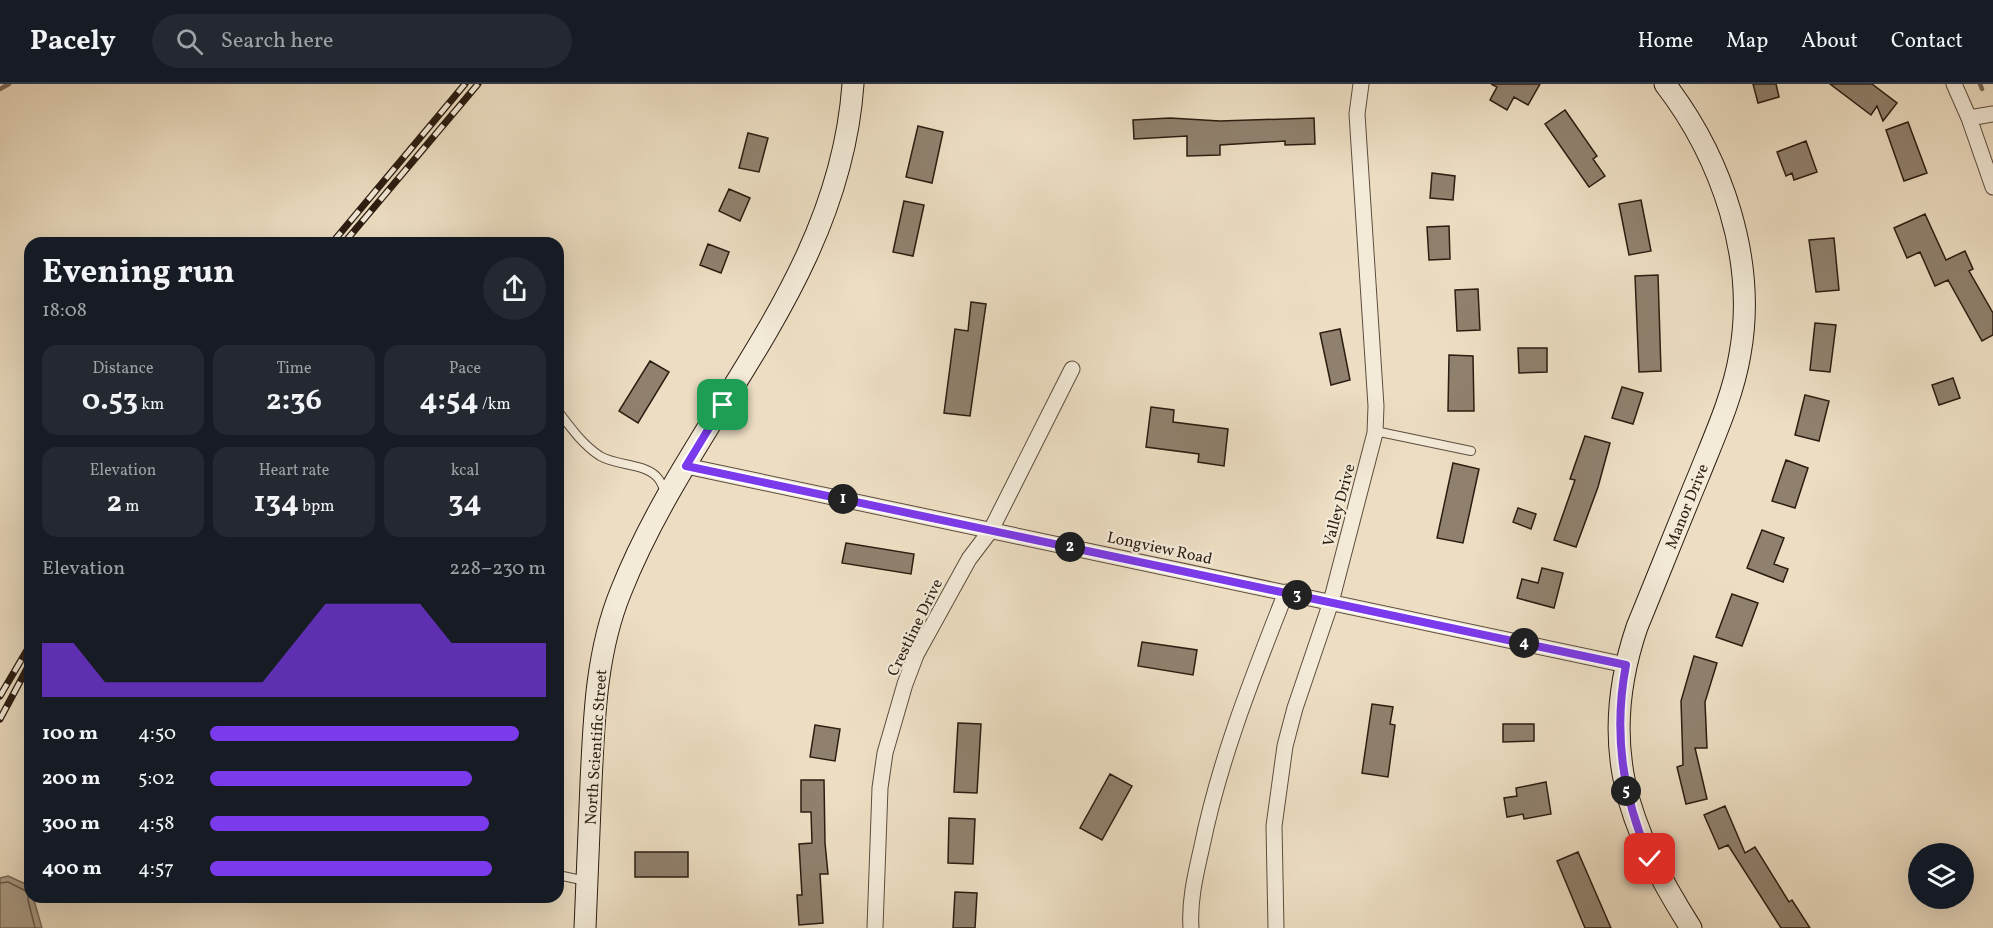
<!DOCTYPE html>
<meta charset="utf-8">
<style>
body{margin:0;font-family:Vollkorn,serif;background:#242831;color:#f1f3f6;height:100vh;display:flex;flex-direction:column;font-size:22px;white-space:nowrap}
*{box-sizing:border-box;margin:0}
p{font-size:20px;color:#9ea1a6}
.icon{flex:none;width:33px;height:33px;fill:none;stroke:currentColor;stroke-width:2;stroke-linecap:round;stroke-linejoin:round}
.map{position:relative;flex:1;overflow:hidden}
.sheet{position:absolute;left:24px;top:153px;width:540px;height:666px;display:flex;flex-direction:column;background:#171b24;border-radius:18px;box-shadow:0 6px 24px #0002}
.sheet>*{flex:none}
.fabs{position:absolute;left:1908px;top:759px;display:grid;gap:12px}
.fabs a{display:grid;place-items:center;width:66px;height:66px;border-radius:50%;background:#171b24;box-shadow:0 6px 24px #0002;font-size:30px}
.pin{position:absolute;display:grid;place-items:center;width:51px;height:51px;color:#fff;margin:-26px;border-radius:12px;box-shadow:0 3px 9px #0006}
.km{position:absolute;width:30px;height:30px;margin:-15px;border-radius:50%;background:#222;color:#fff;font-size:16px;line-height:30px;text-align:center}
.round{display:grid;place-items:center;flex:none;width:63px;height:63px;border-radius:32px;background:#242831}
.headline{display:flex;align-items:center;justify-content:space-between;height:102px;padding:0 18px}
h1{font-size:33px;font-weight:700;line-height:45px}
.stats{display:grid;grid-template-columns:repeat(3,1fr);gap:9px;height:102px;padding:6px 18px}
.stats div{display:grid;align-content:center;border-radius:15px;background:#242831;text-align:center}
.stats b{font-size:30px;font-weight:700}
.stats small{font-size:16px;font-weight:400}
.stats p{font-size:16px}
.chart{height:168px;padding:12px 18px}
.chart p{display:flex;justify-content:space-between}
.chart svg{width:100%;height:108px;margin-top:6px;fill:#7c3aed;opacity:.7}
ul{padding:0 18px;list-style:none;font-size:20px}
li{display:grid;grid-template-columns:96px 72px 1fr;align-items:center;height:45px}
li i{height:15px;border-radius:8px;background:#7c3aed}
header{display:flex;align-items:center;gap:36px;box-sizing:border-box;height:84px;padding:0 30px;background:#171b24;border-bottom:2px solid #363941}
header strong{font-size:28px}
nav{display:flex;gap:33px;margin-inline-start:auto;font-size:21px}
.search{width:420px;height:54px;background:#242831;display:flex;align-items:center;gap:15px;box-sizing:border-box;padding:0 21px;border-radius:33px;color:#9ea1a6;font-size:22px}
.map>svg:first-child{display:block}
.water{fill:#ab9c86;stroke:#786957;stroke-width:1.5}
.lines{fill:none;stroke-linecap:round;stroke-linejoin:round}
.shore{stroke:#6b5c4c;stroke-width:1.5}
.stream{stroke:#786957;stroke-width:4.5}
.building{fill:#90816e;stroke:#2b1d11;stroke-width:1.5}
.lane-casing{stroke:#5c4d3e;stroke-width:10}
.street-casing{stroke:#5c4d3e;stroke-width:17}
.secondary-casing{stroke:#2b1d11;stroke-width:23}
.lane{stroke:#f3ead8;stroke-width:8}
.street{stroke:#f3ead8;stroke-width:15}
.secondary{stroke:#f3ead8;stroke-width:21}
.rail-casing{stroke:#2b1d11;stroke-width:7}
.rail{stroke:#f3ead8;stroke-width:4.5;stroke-dasharray:14;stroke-linecap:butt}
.route-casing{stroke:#fff;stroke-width:12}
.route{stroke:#7c3aed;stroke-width:8}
.labels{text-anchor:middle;stroke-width:4.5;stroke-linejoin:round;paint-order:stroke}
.street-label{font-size:16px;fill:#2b1d11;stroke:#f3ead8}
</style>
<header>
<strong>Pacely</strong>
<div class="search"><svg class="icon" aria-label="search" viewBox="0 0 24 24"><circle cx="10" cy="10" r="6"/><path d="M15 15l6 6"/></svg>Search here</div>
<nav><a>Home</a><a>Map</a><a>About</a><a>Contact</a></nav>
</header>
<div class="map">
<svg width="1993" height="844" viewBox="0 0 1993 844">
<rect width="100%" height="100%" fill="#eddec3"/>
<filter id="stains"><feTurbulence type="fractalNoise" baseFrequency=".00333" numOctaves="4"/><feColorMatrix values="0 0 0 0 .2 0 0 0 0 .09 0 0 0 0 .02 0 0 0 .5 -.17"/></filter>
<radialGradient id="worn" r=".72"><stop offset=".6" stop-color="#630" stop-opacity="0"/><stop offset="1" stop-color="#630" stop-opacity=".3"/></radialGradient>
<path class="water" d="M 8,792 L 30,802 L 30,813 L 33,813 L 42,844 L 0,844 L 0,794 Z"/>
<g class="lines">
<path class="shore" d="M 0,799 L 8,798 L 28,808 L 28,816 L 35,844"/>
<path class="stream" d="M 1980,0 L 1982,5
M 0,5 L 9,0"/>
</g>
<path class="building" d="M 1491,0 L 1540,0 L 1528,21 L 1514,13 L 1507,26 L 1490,16 L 1497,3 Z
M 1753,0 L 1776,0 L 1779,13 L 1758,19 Z
M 1830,0 L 1872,0 L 1897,19 L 1883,37 L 1877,22 L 1871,31 Z
M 1565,26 L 1597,72 L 1593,75 L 1605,92 L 1589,103 L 1545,40 Z
M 1170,34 L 1220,37 L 1314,34 L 1315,60 L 1285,61 L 1285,57 L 1220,61 L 1220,71 L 1187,72 L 1187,52 L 1134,55 L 1133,36 Z
M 1908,38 L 1927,89 L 1904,97 L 1886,46 Z
M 918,42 L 943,48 L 932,99 L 906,93 Z
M 748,49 L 768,54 L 759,88 L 739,84 Z
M 1806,57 L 1817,88 L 1794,96 L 1792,89 L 1786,92 L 1777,68 Z
M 1432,89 L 1455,92 L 1453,116 L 1430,114 Z
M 729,105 L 750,114 L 740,137 L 719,127 Z
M 1641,116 L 1651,167 L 1629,171 L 1619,120 Z
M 904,117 L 924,121 L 913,172 L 893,168 Z
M 1925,130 L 1946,176 L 1965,167 L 1973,185 L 1969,187 L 1993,229 L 1993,251 L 1982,257 L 1948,196 L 1935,202 L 1920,168 L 1907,174 L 1894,144 Z
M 1449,142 L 1450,175 L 1429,176 L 1427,143 Z
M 1834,154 L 1839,206 L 1816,208 L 1809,156 Z
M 708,160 L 729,168 L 721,189 L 700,181 Z
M 1658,191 L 1661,287 L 1639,288 L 1635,192 Z
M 1478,205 L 1480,246 L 1457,247 L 1455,206 Z
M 971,218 L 986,220 L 970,332 L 944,329 L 955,245 L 968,247 Z
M 1815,239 L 1836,241 L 1830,288 L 1810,286 Z
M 1340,245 L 1350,296 L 1331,301 L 1320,249 Z
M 1518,264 L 1547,264 L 1547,288 L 1519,289 Z
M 1449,271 L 1473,272 L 1474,327 L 1448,327 Z
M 650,277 L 669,288 L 638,339 L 619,327 Z
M 1953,294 L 1960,314 L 1939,321 L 1932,301 Z
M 1622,303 L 1643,309 L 1633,340 L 1612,334 Z
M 1805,311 L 1829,317 L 1819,357 L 1795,351 Z
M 1151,323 L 1174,326 L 1173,338 L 1228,345 L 1224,382 L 1198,378 L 1199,370 L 1146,363 Z
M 1585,352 L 1610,359 L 1598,403 L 1576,463 L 1554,456 L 1575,396 L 1570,395 Z
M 1786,376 L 1808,384 L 1795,424 L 1772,417 Z
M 1453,379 L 1479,385 L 1463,459 L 1437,454 Z
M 1518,424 L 1536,430 L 1531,445 L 1513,438 Z
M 1762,446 L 1784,454 L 1774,480 L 1788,485 L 1783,498 L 1747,484 Z
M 846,459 L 914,470 L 911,490 L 842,479 Z
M 1542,484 L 1563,489 L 1554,524 L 1517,514 L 1522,495 L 1538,499 Z
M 1732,510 L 1758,519 L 1742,562 L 1716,553 Z
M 1142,558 L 1197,566 L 1193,591 L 1138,582 Z
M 1694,572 L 1717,579 L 1705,618 L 1707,664 L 1695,664 L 1707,715 L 1686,720 L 1677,683 L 1683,681 L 1681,617 Z
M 1372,620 L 1393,623 L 1390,640 L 1395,641 L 1388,693 L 1362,689 Z
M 958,639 L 981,640 L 977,709 L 954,708 Z
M 1503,640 L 1534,640 L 1534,657 L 1503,658 Z
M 815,641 L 840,645 L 835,677 L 810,673 Z
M 1110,690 L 1132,702 L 1102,756 L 1080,744 Z
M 801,696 L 824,696 L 825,759 L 828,790 L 820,790 L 823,839 L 799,841 L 797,811 L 802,811 L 799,760 L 812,759 L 811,728 L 801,728 Z
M 1546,698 L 1551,730 L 1524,735 L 1523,730 L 1507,733 L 1504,714 L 1517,712 L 1516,704 Z
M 1725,722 L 1745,769 L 1755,763 L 1789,818 L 1792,816 L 1810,844 L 1781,844 L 1728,761 L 1719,765 L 1704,731 Z
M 949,734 L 975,735 L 973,780 L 948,779 Z
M 635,768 L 688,768 L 688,793 L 635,793 Z
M 1578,768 L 1611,844 L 1585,844 L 1557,777 Z
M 955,808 L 977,809 L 975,844 L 953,844 Z"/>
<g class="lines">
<g class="lane-casing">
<path id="lane" d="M 558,327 C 570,343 583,361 600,372 C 617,382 644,379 657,393 C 661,397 664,405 666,410
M 1375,347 L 1471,367
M 558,791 L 586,797"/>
</g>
<g class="street-casing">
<path id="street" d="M 1954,0 L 1969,34 L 1993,103
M 1969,34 L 1993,30
M 686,382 L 1626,581
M 875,844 L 880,704 L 885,669 L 905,600 L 916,571 L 969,475 L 991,446 L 1072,285
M 1191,844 C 1189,816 1196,789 1202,762 C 1220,674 1253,592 1286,508
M 1276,844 L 1274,742 L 1285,662 L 1295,624 L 1331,518 L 1375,349 L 1376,322 L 1357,30 L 1361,0"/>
</g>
<g class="secondary-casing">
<path id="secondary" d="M 1665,0 C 1722,74 1757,176 1740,270 C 1733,312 1715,351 1699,391 C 1678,441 1658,492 1637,543 C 1597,661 1627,743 1691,844
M 585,844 C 587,796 589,747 591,699 C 594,634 596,568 621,507 C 691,331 839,200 853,0"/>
</g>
<use href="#lane" class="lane"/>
<use href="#street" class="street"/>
<use href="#secondary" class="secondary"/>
<g class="rail-casing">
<path id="rail" d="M 332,159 L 465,0
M 344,159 L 478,0
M 0,612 L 30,561
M 0,635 L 30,579"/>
</g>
<use href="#rail" class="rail"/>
</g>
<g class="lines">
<g class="route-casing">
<path id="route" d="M 723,321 L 686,382 L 1626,581 C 1613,649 1622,712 1650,775"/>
</g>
<use href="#route" class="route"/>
</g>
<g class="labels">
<g class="street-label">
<text transform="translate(1338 421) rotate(-75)" y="6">Valley Drive</text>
<text transform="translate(1686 422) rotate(-68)" y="6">Manor Drive</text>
<text transform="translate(1160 463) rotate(12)" y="6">Longview Road</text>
<text transform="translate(914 543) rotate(-64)" y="6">Crestline Drive</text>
<text transform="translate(595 663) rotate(-86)" y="6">North Scientific Street</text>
</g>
</g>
<rect width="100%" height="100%" filter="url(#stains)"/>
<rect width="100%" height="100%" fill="url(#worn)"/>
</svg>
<div class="fabs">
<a><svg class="icon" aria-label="layers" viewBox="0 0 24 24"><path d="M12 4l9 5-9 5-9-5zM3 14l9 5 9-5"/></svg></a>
</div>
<div class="pin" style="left:723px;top:321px;background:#1e9e55"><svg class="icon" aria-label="arrive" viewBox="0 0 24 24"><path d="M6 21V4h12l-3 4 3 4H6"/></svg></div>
<div class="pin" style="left:1650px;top:775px;background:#d93025"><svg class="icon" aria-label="check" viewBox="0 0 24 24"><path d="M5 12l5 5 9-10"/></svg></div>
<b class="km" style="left:843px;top:415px">1</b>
<b class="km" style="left:1070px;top:463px">2</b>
<b class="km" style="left:1297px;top:511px">3</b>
<b class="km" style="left:1524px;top:559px">4</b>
<b class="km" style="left:1626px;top:707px">5</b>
<section class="sheet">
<div class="headline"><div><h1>Evening run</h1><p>18:08</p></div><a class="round"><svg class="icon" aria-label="share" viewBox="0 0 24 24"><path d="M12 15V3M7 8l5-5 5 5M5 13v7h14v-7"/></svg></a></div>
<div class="stats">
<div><p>Distance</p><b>0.53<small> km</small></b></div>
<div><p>Time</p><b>2:36</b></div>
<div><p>Pace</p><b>4:54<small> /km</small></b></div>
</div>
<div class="stats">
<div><p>Elevation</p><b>2<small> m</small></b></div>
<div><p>Heart rate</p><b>134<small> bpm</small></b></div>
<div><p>kcal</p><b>34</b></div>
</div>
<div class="chart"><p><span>Elevation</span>228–230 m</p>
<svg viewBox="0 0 160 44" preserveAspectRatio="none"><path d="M0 44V22L10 22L20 38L30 38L40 38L50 38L60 38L70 38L80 22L90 6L100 6L110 6L120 6L130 22L140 22L150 22L160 22V44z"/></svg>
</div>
<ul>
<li><b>100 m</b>4:50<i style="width:92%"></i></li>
<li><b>200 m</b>5:02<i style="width:78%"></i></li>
<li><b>300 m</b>4:58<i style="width:83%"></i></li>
<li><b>400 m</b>4:57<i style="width:84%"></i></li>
</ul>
</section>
</div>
